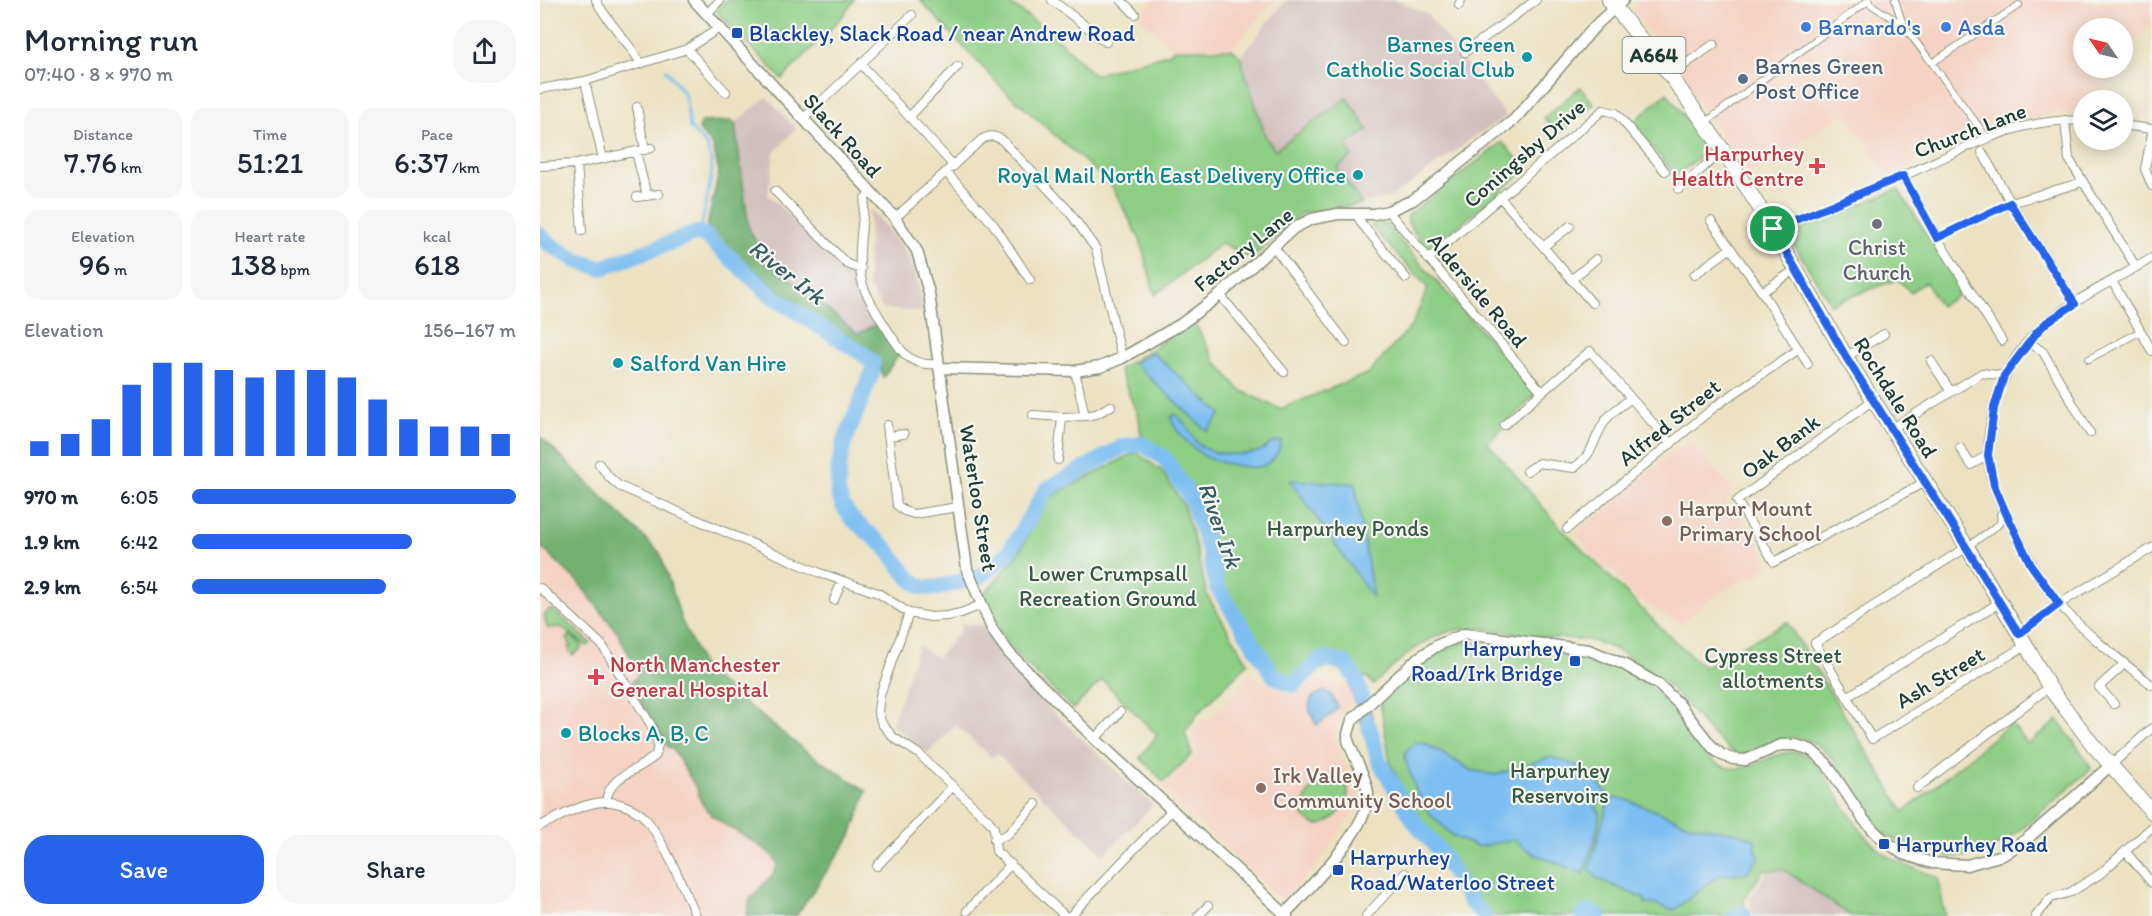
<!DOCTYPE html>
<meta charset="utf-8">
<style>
body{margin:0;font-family:Itim,sans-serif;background:#f6f6f7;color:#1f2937;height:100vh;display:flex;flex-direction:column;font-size:22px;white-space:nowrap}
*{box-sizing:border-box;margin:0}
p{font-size:20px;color:#747a83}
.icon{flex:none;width:33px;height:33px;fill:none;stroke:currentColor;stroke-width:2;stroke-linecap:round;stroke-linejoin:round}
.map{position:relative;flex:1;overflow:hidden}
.sheet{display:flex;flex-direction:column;background:#fff;width:540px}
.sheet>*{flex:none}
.needle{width:39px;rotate:304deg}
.buttons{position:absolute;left:1533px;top:18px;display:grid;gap:12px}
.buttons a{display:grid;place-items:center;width:60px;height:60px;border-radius:50%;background:#fff;box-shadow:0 3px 15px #0003;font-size:30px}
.pin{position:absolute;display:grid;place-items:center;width:51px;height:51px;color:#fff;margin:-26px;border:3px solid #fff;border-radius:50%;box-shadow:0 2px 6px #0007}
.round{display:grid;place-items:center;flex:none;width:63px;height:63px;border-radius:24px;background:#f6f6f7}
.headline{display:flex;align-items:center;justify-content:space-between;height:102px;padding:0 24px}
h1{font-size:33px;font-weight:600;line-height:45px}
.metrics{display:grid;grid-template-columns:repeat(3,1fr);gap:9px;height:102px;padding:6px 24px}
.metrics div{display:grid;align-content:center;border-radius:15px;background:#f6f6f7;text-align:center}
.metrics b{font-size:30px;font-weight:600}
.metrics small{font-size:16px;font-weight:400}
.metrics p{font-size:16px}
.chart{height:168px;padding:12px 24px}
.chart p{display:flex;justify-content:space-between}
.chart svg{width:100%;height:108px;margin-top:6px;stroke:#2563eb;stroke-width:6}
.button{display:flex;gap:12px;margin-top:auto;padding:12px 24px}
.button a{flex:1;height:69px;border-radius:24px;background:#2563eb;color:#fff;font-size:24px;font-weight:600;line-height:69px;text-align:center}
.button a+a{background:#f6f6f7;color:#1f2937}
ul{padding:0 24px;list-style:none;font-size:20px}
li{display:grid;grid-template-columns:96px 72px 1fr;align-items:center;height:45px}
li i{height:15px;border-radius:8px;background:#2563eb}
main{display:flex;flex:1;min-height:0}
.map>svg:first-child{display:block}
.built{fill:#f5d2c2}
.industrial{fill:#d1bfbd}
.green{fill:#8dce85;stroke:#56865c;stroke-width:1.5}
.forest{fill:#72b172;stroke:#487753;stroke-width:1.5}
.water{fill:#7bbef1;stroke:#4d7e92;stroke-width:1.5}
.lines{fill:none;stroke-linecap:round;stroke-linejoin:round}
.stream{stroke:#7bbef1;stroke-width:3}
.river{stroke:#7bbef1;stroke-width:16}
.pedestrian-casing{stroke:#86907b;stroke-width:8}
.minor-casing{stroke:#86907b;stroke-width:10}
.tertiary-casing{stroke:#86907b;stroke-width:13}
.primary-casing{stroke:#86907b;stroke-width:16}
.pedestrian{stroke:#fff;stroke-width:6}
.minor{stroke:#fff;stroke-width:8}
.tertiary{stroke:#fff;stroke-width:10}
.primary{stroke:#fff;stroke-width:14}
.route-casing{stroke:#fff;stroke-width:12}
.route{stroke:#2563eb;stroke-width:8}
.shop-dot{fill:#3f7fe0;stroke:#f6f6f2;stroke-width:2}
.transit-dot{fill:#1a4fb4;stroke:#f6f6f2;stroke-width:2}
.culture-dot{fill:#0f9aa8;stroke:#f6f6f2;stroke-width:2}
.service-dot{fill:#5c6f8a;stroke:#f6f6f2;stroke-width:2}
.health-dot{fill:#e0444e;stroke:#f6f6f2;stroke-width:2}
.worship-dot{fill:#6b7280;stroke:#f6f6f2;stroke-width:2}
.education-dot{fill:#8d6e63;stroke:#f6f6f2;stroke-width:2}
.labels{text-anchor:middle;stroke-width:4.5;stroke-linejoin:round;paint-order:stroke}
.shield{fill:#f6f6f2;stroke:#60746d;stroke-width:1.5}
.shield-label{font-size:21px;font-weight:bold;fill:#1f3d34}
.shop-label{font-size:22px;fill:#366cbe;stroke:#f6f6f2;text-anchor:start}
.transit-label{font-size:22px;fill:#164399;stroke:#f6f6f2;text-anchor:start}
.culture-label{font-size:22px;fill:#0d838f;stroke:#f6f6f2;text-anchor:end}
.service-label{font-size:22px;fill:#4e5e75;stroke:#f6f6f2;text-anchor:start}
.street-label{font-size:22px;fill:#1f3d34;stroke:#f6f6f2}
.health-label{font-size:22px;fill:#be3a42;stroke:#f6f6f2;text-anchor:end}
.worship-label{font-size:22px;fill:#5b616d;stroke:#f6f6f2}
.education-label{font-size:22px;fill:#785e54;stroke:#f6f6f2;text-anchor:start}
.park-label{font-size:22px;fill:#355a44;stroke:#f6f6f2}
.water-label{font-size:24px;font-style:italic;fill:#365d63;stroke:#f6f6f2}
</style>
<main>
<section class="sheet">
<div class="headline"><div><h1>Morning run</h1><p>07:40 · 8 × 970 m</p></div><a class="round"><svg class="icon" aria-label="share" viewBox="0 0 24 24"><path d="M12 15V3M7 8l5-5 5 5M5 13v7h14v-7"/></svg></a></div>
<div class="metrics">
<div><p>Distance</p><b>7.76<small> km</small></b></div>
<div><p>Time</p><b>51:21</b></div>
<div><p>Pace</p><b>6:37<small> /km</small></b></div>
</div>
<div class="metrics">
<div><p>Elevation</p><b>96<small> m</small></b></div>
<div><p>Heart rate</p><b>138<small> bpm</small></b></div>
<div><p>kcal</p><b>618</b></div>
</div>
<div class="chart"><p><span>Elevation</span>156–167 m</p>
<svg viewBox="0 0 160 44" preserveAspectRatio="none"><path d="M5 44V38M15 44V35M25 44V29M35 44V15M45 44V6M55 44V6M65 44V9M75 44V12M85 44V9M95 44V9M105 44V12M115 44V21M125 44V29M135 44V32M145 44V32M155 44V35"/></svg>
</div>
<ul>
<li><b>970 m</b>6:05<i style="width:100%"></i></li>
<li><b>1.9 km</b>6:42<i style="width:68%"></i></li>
<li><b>2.9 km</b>6:54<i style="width:60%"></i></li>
</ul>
<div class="button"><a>Save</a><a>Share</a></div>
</section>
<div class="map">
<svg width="1612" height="916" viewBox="0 0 1612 916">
<rect width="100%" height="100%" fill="#f6f6f2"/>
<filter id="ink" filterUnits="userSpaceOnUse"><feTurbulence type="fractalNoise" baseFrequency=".0167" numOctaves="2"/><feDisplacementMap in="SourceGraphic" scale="12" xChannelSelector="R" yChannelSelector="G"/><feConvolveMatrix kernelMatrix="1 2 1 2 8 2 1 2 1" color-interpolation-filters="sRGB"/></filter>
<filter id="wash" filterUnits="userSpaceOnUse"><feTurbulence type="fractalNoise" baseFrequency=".008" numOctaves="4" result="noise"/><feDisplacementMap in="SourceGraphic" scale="24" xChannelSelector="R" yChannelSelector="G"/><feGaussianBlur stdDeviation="1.35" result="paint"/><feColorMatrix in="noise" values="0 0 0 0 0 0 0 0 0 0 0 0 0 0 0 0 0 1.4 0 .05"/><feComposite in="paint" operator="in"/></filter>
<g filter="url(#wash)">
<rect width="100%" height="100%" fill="#ece2c2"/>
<path class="built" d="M 614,0 L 734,0 L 692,49 L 634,49 L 598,16 Z
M 1100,0 L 1612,0 L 1612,26 L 1583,49 L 1582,28 L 1544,28 L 1544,68 L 1559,68 L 1552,73 L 1571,100 L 1544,100 L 1543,115 L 1517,111 L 1348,174 L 1305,113 L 1210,175 L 1092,9 Z
M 1149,439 L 1166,457 L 1192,491 L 1187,501 L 1192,508 L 1196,509 L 1230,564 L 1213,580 L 1209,576 L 1161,606 L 1142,624 L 1096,599 L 1070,569 L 1064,569 L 1036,533 Z
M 0,528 L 248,853 L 212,916 L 0,916 Z
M 710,674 L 750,694 L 783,679 L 810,688 L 814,700 L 795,728 L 796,745 L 816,786 L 819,797 L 814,811 L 783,856 L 744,904 L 624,790 L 657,754 L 651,735 L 660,721 L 672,718 Z"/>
<path class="industrial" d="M 746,0 L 856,0 L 886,13 L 967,117 L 940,133 L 853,196 L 822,204 L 796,167 L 805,145 L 807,98 L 735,150 L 726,138 L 701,56 Z
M 227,97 L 256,128 L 234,153 L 228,195 L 311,276 L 324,305 L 337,324 L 318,334 L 225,259 L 209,229 L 195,123 Z
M 330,208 L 362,247 L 377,276 L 383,312 L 342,308 L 328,285 Z
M 420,624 L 443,625 L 474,676 L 613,805 L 564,855 L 457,754 L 452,758 L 416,725 L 387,753 L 352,725 L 378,645 L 397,658 L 421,630 Z
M 1243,869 L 1264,884 L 1311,916 L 1214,916 L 1209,899 L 1226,873 Z"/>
<path class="green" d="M 187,0 L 314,0 L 301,18 L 242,79 L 176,11 Z
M 380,0 L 465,0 L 516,37 L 554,75 L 630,53 L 634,49 L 692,49 L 700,56 L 726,138 L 735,150 L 807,98 L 828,130 L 806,145 L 812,156 L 797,168 L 822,204 L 762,213 L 714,256 L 708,257 L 682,243 L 615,295 L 600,240 L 571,185 L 462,88 Z
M 1040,87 L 1054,104 L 1018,134 L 1004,118 Z
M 1127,93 L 1169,149 L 1136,176 L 1092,123 Z
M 962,142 L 987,169 L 891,249 L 886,249 L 868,223 L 868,215 Z
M 1358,189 L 1424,292 L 1400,306 L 1386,282 L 1370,292 L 1358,279 L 1291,304 L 1247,234 Z
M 838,223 L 846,225 L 997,393 L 948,443 L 1020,527 L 1125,632 L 1164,667 L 1247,622 L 1364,812 L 1471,723 L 1488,744 L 1518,720 L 1547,760 L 1551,769 L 1472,837 C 1456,847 1423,861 1403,855 C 1399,853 1395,851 1390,849 C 1378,846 1362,844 1351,838 C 1314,816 1305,742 1256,738 C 1236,736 1218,750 1200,756 C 1165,736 1149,701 1118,677 C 1100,663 1078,648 1055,642 C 1038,637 1018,639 1001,637 C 970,634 932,622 902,634 C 874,645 855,665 833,685 L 828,678 L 790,666 L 757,678 L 739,672 L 681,586 L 673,549 L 655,495 L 628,454 L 601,436 L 599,419 L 579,369 L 654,322 L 676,362 L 700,390 L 740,409 L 829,373 L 872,325 L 888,288 L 831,226 Z
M 596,452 L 622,471 L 643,504 L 653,536 L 667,595 L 708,663 L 658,713 L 645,733 L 652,754 L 624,782 L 600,758 L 617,735 L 562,680 L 533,709 L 469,648 L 442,596 L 477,556 L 508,498 Z
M 9,610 L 13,610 L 51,643 L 47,646 L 21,627 L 7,628 L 4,615 Z
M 28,633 L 42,645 L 40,650 L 32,655 L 28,647 L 31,646 L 27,638 L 30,637 Z
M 924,641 C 947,644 971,649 995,652 C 1011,653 1029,649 1045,652 C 1065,657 1098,675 1113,689 C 1133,707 1157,753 1178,764 C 1209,781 1238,741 1265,755 C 1272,758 1276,765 1281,771 C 1300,796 1313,826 1337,848 C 1353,863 1378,869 1398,877 L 1405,916 L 1311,916 L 1243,869 L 1223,871 L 1204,899 L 1204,910 L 1187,916 L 1069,916 L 1050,909 L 1034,916 L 951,916 L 934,898 L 906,849 L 876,816 L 850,762 L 839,696 L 889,656 Z
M 791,775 C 828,781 797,826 777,825 C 771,824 766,819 762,814 C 761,799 776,778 791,775 Z"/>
<path class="forest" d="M 192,121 L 195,123 L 209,229 L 225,259 L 318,334 L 337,324 L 360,353 L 343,378 L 339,360 L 316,341 L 242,294 L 171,233 L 167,226 L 179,172 L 173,146 L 159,130 L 161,122 Z
M 0,436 L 120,553 L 142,621 L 165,671 L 267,752 L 327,791 L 311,836 L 256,916 L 207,916 L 210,899 L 233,874 L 238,864 C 235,860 233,856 229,853 C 210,834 160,821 157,789 L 132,748 L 128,747 L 90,684 L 99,674 L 77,632 L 38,582 L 0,546 Z"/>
<path class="water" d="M 612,352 L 681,414 L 667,431 L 594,363 Z
M 635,414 C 646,423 648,429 655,440 C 665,456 700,456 717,452 C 728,450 726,442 741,441 C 740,453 731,465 718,467 C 710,469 676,462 668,458 C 655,451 635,433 631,418 Z
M 750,480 L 815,484 L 833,598 Z
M 820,677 L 826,691 L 839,745 L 830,751 L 809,683 Z
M 787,691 L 792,696 L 798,707 L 792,714 L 777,725 C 767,709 764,695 787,691 Z
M 876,742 L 886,744 L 931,770 L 955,775 L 1011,757 L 1041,767 L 1067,793 L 1055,808 L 1060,812 L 1057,831 L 1044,874 L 992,853 L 974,839 L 938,847 L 914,837 L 890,814 L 877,793 L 865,759 L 866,751 Z
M 1074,798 L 1085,799 L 1151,825 L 1197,833 L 1215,839 L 1215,848 L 1219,857 L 1206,873 L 1181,875 L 1175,878 L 1134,910 L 1128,909 L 1115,904 L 1105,904 L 1105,899 L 1058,879 L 1049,870 L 1067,806 Z"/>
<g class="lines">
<path class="stream" d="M 126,70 L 145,95 L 150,128 L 167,146 L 171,158 L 172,172 L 161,228 L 165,235"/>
<path class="river" d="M 0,235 L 6,242 L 37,261 L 61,268 L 157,233 L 165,235 L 232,296 L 323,354 L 333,363 L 332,373 L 304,443 L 299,466 L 298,492 L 303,506 L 312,519 L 345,547 L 370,579 L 381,587 L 397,588 L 441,576 L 469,552 L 506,490 L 584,446 L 602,444 L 624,458 L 651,498 L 670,553 L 677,587 L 734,676 L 753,685 L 782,659 L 805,663 L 817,681 L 822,699
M 829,726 L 839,761 L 874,821 L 902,854 L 930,901 L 944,916
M 1042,916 L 1050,912 L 1059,916
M 1196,916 L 1204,914 L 1204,916"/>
</g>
</g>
<g filter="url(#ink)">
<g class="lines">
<g class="pedestrian-casing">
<path id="pedestrian" d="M 1355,0 L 1363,25
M 1327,2 L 1363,25 L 1392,63 L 1479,5
M 1392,63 L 1447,138
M 1170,119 L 1329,0
M 1549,359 L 1601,331
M 1427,547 L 1458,525 L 1461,521 L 1460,514 L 1465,511
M 1479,634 L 1519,604"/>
</g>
<g class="minor-casing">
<path id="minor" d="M 56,0 C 68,24 88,40 101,64
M 512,0 L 566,42
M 581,0 L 595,14
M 919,5 L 921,0
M 167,14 L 180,0
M 147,49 L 186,92
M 925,52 L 996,0
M 321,64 L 414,166
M 1130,75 L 1174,44
M 45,81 L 63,159
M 0,89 L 45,81 L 147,49 L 181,27
M 97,107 L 105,150
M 370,116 L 418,66
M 263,119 L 372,15
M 1525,120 L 1529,159 L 1596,267
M 1582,125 L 1612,129
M 1612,134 L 1605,169 L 1612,186
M 96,152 L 107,196
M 1442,152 L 1471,203 L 1535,304
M 37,164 L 42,231
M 0,166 L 37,164 L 111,148
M 407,173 L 454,225 L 490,280
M 1363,176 L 1397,238 L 1462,341
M 1139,189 L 1183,150
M 235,191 L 307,264 L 321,269
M 331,192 L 325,198 L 324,206 C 322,229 316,264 323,285 C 326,297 358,349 367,356 C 376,364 387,365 398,364
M 97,197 L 119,194
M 960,197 L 1052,303
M 848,211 L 1002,392
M 817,215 L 822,224 L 866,278
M 355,218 L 441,140 C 449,135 454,135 462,140 L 528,210 L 556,249 L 582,358
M 1171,221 L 1222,292 L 1268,364
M 1233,229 C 1277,211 1321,194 1365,175 C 1423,150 1478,116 1544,121
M 1397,238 L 1471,203 L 1543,182
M 734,247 L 806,343
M 1003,247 L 1030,226
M 1612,258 C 1574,281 1516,307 1488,341 C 1457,379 1438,438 1454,486 C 1460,503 1469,519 1477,535 C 1489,559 1502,585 1520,605 C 1547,635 1580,660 1612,685
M 888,259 L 1063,110 L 1076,113 L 1125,171
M 1154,275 L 1191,248
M 1031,280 L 1056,259
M 1572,281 L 1612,351
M 1222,292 L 1255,270
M 680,295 L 744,372
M 1488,341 L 1503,352 L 1550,433
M 1306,357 L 1344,334
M 1391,361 L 1411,392
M 1333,400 L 1197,501 L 1234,562 L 1385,482
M 493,415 L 522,417
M 545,416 L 556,414 L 571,406
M 347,425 L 357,505 L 364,511 L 374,514 L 418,507
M 964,425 L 1050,351 L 1131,444
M 1351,429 L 1442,373 L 1464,376
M 348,436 L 364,434
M 1420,448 L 1431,465 L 1448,455
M 518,460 L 522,417 L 545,416 L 535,371
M 59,464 L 69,477 L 79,486 L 280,573 L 338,593 L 369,613 L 391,617 L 407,616 L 421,613 L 441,605
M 987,471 L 999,463 L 1034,468 C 1057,450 1051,442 1065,421 C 1071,412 1082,405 1090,399
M 1027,529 L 1177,405 L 1259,349
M 1427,547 L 1275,643 L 1332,739 L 1486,645
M 0,588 L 62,645 L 111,725 L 118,744 L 116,755 C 98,772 70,774 66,801
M 294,600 L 302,581
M 1519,604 L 1612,548
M 369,613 L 340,695 L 338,712 L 342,724 L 353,737 L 379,754 L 449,821 L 454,828 L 456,851 L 525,916
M 1307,697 L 1459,603
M 1574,704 L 1559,687 L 1584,664
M 555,739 L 580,712
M 1571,765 L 1612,728
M 1377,788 L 1509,687
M 0,826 C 20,817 43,802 66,802 C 77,801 96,809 104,817 C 123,838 144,889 156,916
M 454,840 L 468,834 L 496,804
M 1585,851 L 1612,883
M 337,866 L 412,787
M 427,911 L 471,864
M 530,916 L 633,809
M 658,916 L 668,906
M 826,916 L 865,873
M 1496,916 L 1511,898 L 1531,892 L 1560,874 L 1612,827"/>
</g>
<g class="tertiary-casing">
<path id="tertiary" d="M 154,0 L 355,218 L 377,251 L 389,293 L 427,569 L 453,631 L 469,653 L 555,739 L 747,916
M 399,368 L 535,371 L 560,367 L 582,358 L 641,324 L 680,295 L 754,228 L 772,219 L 798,214 L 834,214 L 848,211 L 873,200 L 974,120 L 1057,24 L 1083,0
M 745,914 C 767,890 832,825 828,793 C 826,775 813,757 808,740 L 808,734 L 812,720 L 877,659 L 898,645 L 925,634 L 1049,650 L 1083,664 L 1118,684 L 1138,703 L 1173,748 L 1182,755 L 1193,759 L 1206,760 L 1241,745 L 1256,745 L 1271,750 L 1286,763 L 1324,820 L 1338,835 L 1363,854 L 1392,863 L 1427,865 L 1463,855 L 1488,838 L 1571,765"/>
</g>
<g class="primary-casing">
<path id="primary" d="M 1069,0 L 1130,75 L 1183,150 L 1233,229 L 1306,357 L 1427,547 L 1486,645 L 1509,687 L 1553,745 L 1612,812"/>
</g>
<use href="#pedestrian" class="pedestrian"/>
<use href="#minor" class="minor"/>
<use href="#tertiary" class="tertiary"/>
<use href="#primary" class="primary"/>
</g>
</g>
<g class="lines" filter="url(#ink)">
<g class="route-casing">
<path id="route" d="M 1363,176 L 1397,238 L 1470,203 L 1535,304 L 1507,322 L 1497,332 L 1464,376 L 1454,408 L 1448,455 L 1454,485 L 1465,511 L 1491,565 L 1519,604 L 1479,634 L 1426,547 L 1306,357 L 1233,229 Z"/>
</g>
<use href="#route" class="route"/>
</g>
<g class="shop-dot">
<circle cx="1266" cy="27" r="6"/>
<circle cx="1406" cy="27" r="6"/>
</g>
<g class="transit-dot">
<rect x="191" y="27" width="12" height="12" rx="3"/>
<rect x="1029" y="655" width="12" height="12" rx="3"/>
<rect x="1338" y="838" width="12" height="12" rx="3"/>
<rect x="792" y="864" width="12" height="12" rx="3"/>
</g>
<g class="culture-dot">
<circle cx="987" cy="57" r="6"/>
<circle cx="818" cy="175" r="6"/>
<circle cx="78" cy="363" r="6"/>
<circle cx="26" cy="733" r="6"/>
</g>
<circle class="service-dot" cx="1203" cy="79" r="6"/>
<g class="health-dot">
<path d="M1274 157h6v6h6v6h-6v6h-6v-6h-6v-6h6z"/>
<path d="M53 668h6v6h6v6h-6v6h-6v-6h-6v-6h6z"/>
</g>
<circle class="worship-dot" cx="1337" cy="224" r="6"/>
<g class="education-dot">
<circle cx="1127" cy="521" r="6"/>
<circle cx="721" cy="788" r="6"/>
</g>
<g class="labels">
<rect class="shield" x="1082.5" y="37" width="63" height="36" rx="4.5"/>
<g class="shield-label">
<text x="1114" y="62">A664</text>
</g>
<g class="shop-label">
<text x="1278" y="35">Barnardo's</text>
<text x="1418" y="35">Asda</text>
</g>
<g class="transit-label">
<text x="209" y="41">Blackley, Slack Road / near Andrew Road</text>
<text x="1023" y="656" text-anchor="end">Harpurhey<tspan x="1023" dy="25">Road/Irk Bridge</tspan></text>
<text x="1356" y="852">Harpurhey Road</text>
<text x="810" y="865">Harpurhey<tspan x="810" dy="25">Road/Waterloo Street</tspan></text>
</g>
<g class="culture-label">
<text x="975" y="52">Barnes Green<tspan x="975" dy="25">Catholic Social Club</tspan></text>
<text x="806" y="183">Royal Mail North East Delivery Office</text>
<text x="90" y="371" text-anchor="start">Salford Van Hire</text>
<text x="38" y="741" text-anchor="start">Blocks A, B, C</text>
</g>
<g class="service-label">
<text x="1215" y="74">Barnes Green<tspan x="1215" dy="25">Post Office</tspan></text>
</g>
<g class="street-label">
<text transform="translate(1430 130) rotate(-21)" y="8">Church Lane</text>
<text transform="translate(303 135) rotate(48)" y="8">Slack Road</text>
<text transform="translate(984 153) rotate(-41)" y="8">Coningsby Drive</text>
<text transform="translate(703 249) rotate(-39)" y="8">Factory Lane</text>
<text transform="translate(938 290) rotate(50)" y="8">Alderside Road</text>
<text transform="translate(1356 397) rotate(58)" y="8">Rochdale Road</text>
<text transform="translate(1129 422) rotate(-39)" y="8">Alfred Street</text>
<text transform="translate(1240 446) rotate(-37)" y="8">Oak Bank</text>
<text transform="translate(439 498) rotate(81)" y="8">Waterloo Street</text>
<text transform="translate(1400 677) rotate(-31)" y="8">Ash Street</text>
</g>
<g class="health-label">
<text x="1264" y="161">Harpurhey<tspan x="1264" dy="25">Health Centre</tspan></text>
<text x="70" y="672" text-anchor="start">North Manchester<tspan x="70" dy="25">General Hospital</tspan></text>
</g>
<g class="worship-label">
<text x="1337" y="255">Christ<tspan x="1337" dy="25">Church</tspan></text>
</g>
<g class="education-label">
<text x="1139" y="516">Harpur Mount<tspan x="1139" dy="25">Primary School</tspan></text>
<text x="733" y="783">Irk Valley<tspan x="733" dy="25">Community School</tspan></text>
</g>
<g class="park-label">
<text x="808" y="536">Harpurhey Ponds</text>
<text x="568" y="581">Lower Crumpsall<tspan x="568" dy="25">Recreation Ground</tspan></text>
<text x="1233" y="663">Cypress Street<tspan x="1233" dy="25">allotments</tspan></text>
<text x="1020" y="778">Harpurhey<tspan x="1020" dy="25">Reservoirs</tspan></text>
</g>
<g class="water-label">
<text transform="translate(247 272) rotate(38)" y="8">River Irk</text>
<text transform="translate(680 525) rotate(71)" y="8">River Irk</text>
</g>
</g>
</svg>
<div class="buttons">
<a><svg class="needle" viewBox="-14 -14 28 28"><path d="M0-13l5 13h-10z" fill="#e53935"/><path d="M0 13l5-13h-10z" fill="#747a83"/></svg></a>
<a><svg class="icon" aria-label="layers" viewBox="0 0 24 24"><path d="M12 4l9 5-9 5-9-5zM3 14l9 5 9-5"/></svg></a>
</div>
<div class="pin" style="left:1233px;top:229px;background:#1e9e55"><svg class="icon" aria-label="arrive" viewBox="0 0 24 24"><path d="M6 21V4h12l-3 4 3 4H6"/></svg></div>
</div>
</main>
